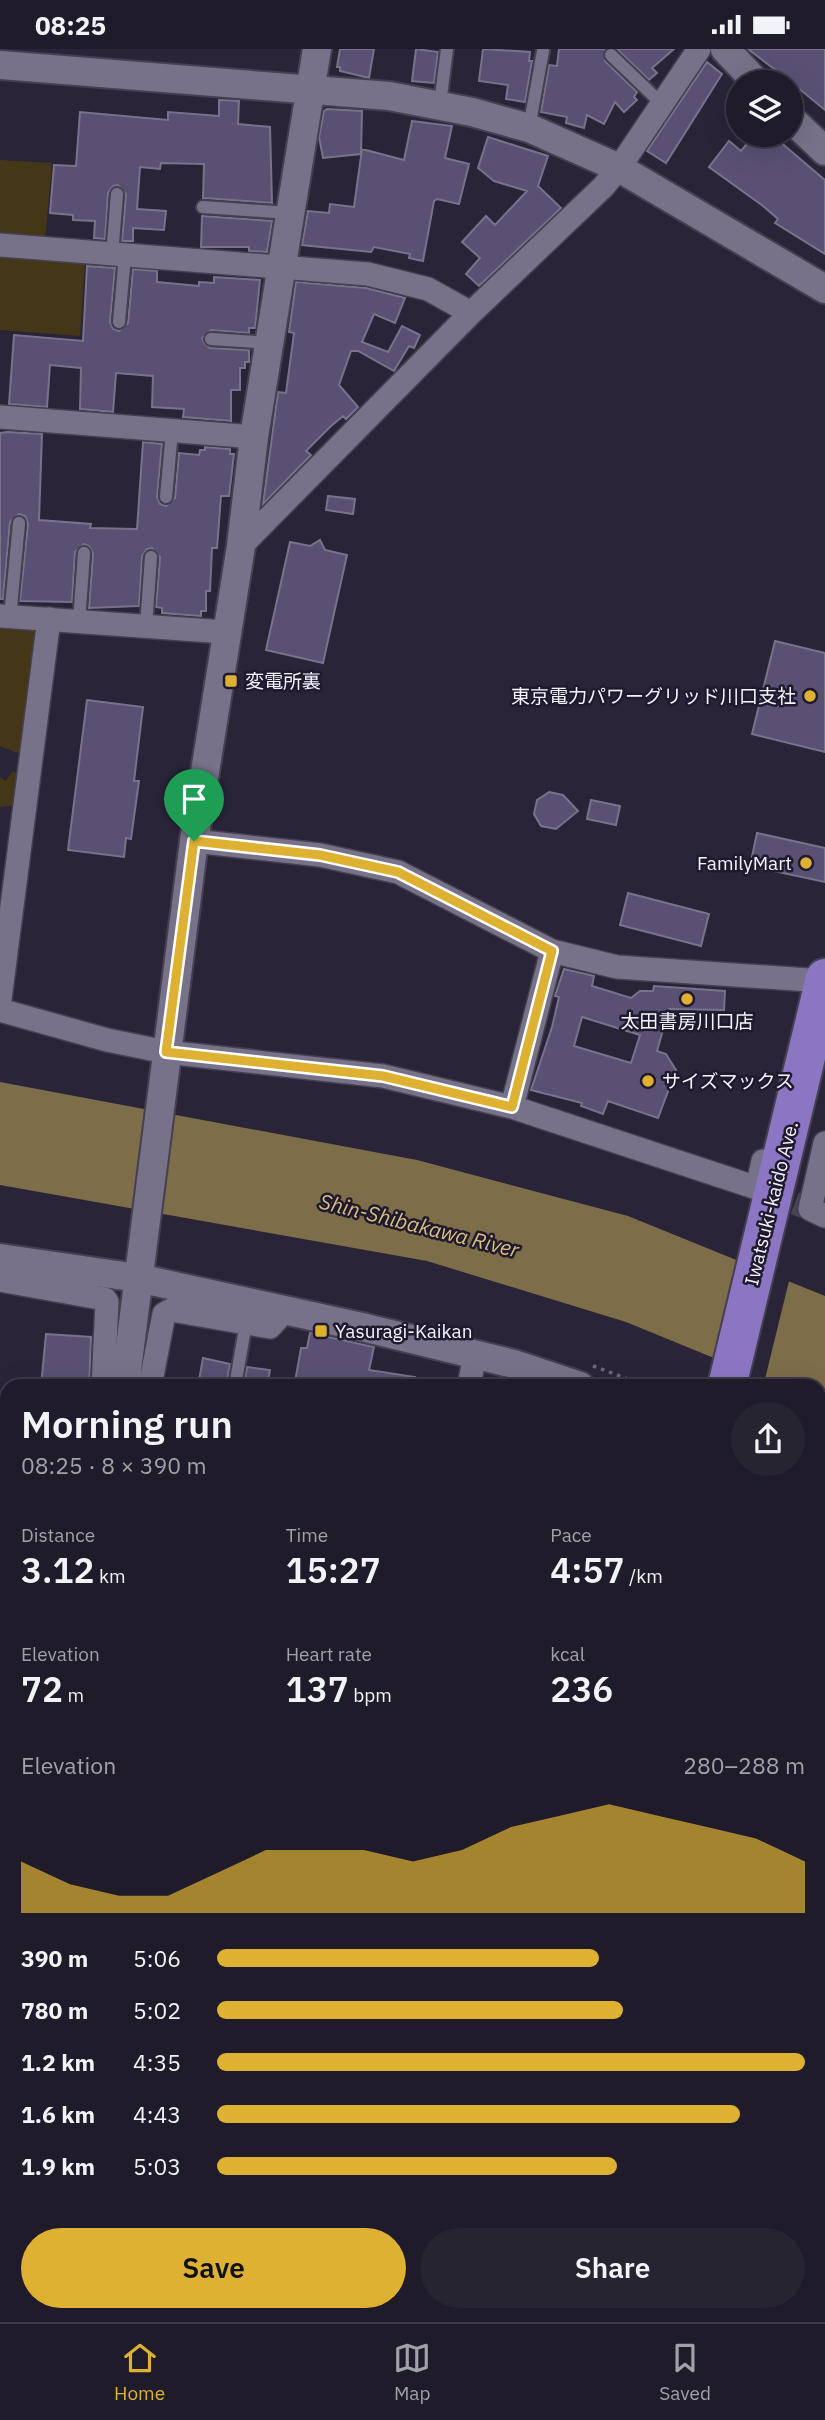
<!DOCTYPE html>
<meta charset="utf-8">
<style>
body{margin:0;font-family:"IBM Plex Sans","Noto Sans JP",sans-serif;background:#272432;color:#f1f3f6;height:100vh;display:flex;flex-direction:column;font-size:26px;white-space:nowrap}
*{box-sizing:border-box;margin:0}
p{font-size:23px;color:#a1a1a8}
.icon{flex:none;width:38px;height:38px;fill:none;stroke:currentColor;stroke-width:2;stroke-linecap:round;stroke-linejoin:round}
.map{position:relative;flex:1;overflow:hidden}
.details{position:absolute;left:0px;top:1330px;width:826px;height:943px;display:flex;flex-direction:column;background:#1f1b2a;border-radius:21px 21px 0 0;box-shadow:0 7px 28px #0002,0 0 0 2px #3c3947}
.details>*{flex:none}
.fabs{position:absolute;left:726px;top:21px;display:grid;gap:14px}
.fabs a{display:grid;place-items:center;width:77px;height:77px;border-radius:50%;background:#1f1b2a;box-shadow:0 7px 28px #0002,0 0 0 2px #3c3947;font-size:35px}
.pin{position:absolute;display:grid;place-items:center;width:60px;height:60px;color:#fff;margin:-72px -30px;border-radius:50% 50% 50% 0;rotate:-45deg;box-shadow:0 0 7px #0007}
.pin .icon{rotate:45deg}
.round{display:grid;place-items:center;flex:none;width:74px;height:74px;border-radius:37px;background:#272432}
.summary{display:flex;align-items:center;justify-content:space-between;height:119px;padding:0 21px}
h1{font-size:38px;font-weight:600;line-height:52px}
.stats{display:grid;grid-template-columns:repeat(3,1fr);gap:10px;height:119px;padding:7px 21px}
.stats div{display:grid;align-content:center}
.stats b{font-size:35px;font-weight:600}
.stats small{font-size:19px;font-weight:400}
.stats p{font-size:19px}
.chart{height:196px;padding:14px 21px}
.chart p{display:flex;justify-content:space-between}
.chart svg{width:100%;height:126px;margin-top:7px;fill:#deb133;opacity:.7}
.action{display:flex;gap:14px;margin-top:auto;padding:14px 21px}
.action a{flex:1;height:80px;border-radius:42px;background:#deb133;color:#111;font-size:28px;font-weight:600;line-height:80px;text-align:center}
.action a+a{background:#272432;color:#f1f3f6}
ul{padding:0 21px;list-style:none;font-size:23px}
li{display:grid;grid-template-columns:112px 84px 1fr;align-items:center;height:52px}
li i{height:18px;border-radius:9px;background:#deb133}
.status{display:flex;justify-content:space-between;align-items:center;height:49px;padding:0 35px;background:#1f1b2a;direction:ltr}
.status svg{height:19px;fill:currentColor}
.tab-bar{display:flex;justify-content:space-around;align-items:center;height:98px;border-top:2px solid #3c3947;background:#1f1b2a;font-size:19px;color:#a1a1a8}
.tab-bar a{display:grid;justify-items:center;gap:4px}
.tab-bar .selected{color:#deb133}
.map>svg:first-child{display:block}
.green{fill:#443718}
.water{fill:#7d6d49}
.pier{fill:#292438}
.building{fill:#595073;stroke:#78738b;stroke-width:2;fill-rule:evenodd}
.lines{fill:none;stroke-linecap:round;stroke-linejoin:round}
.minor-tunnel{stroke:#484356;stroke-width:23;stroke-dasharray:23 11;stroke-linecap:butt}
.service-casing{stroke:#444050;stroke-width:16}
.minor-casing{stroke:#444050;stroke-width:26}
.tertiary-casing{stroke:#444050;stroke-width:32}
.trunk-casing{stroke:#444050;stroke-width:42}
.path{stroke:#6d697a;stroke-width:3.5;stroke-dasharray:3.5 5;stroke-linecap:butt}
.service{stroke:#77728a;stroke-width:12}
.minor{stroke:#77728a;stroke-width:23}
.tertiary{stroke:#77728a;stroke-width:28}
.trunk{stroke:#8c76c4;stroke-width:38}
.route-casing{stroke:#fff;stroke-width:14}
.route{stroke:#deb133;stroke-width:9}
.poi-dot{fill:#deb133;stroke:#1f1a2d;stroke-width:2.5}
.labels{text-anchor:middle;stroke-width:5;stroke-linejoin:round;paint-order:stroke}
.poi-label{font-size:19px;fill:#f5f3fe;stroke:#1f1a2d;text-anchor:start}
.street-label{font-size:19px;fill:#f5f3fe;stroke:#1f1a2d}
.water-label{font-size:21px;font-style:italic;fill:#d9bf81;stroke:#1f1a2d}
</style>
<div class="status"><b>08:25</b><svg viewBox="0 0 49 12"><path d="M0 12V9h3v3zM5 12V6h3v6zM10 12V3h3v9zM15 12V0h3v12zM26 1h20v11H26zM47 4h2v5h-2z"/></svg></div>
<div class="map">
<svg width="825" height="2273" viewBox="0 0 825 2273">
<rect width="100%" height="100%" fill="#292438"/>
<path class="green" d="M 0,111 L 52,114 L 45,191 L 0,188 Z
M 0,207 L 85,214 L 80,287 L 0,281 Z
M 0,575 L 37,579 L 36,620 L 29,627 L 35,638 L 27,700 L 20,705 L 0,697 Z
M 12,723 L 24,725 L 18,756 L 0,758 L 0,728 L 6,732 Z"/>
<path class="water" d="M 0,1033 L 417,1111 L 628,1167 L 825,1247 L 825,1355 L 819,1352 L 819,1337 L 782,1337 L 626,1273 L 427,1212 L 0,1136 Z"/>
<path class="pier" d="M 741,1209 L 790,1228 L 764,1334 L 715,1313 Z"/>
<path class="building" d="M 340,0 L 374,0 L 369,29 L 340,22 L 340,18 L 337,18 Z
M 416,0 L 438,3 L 434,34 L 412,32 Z
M 483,0 L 530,3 L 529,12 L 532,12 L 525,53 L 506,50 L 508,36 L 479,32 Z
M 559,0 L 605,0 L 605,12 L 637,43 L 634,48 L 637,51 L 624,63 L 615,53 L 604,75 L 587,66 L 584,79 L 566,74 L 567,68 L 541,63 L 549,16 L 557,17 Z
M 617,0 L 674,0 L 652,19 L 657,24 L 649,31 Z
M 748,0 L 825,0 L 825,61 L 791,33 Z
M 707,13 L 722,25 L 666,114 L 647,102 Z
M 219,51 L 239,52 L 238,75 L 270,78 L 272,154 L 203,149 L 204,115 L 161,114 L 160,120 L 140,118 L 137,160 L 166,162 L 164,181 L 133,179 L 133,192 L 122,192 L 126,145 L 118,136 L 113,137 L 108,144 L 105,190 L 94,189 L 95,172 L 73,171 L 73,166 L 50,164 L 54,116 L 76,117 L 80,63 L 168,71 L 168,63 L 219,67 Z
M 327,60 L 362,62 L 361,105 L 323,109 L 319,88 L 324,62 Z
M 412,72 L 452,77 L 445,109 L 469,115 L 459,155 L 437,150 L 434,152 L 423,212 L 409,209 L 410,205 L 374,198 L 371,203 L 302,196 L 308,162 L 329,164 L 330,155 L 354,158 L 362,100 L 404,111 Z
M 754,86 L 772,86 L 825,131 L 825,205 L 775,174 L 778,170 L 763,157 L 709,118 L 729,92 L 741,102 Z
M 488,88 L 548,107 L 538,137 L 561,159 L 479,237 L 466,225 L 480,209 L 462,193 L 486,167 L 495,176 L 527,142 L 494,132 L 478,119 Z
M 202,167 L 272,172 L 267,203 L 249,202 L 249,198 L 201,198 Z
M 87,217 L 115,219 L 110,273 L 113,280 L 119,282 L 128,274 L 133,220 L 157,222 L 157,233 L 199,237 L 199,233 L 214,234 L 214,228 L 260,231 L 255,279 L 249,279 L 249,284 L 211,281 L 202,289 L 204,294 L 210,299 L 249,301 L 249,313 L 245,313 L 245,319 L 240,319 L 240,341 L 231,341 L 231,372 L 183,368 L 184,360 L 152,358 L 153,327 L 116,324 L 113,363 L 80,360 L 81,319 L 50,316 L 47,358 L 9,355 L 14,286 L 83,292 Z
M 296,233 L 366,239 L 405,249 L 395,274 L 374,265 L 362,293 L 388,303 L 402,277 L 420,286 L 414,299 L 409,297 L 394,322 L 358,302 L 351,302 L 339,336 L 358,358 L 346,370 L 343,367 L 331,377 L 306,402 L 311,406 L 263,455 L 278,343 L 286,344 L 294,284 L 289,283 Z
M 7,383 L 42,385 L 39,471 L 91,475 L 90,479 L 137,480 L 143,393 L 162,395 L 157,448 L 160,455 L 166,457 L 175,449 L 179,404 L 199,406 L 200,401 L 205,401 L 205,398 L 230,400 L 230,405 L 234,405 L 229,447 L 221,447 L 217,499 L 212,499 L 210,542 L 206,542 L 206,562 L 201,562 L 201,567 L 162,564 L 162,559 L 156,558 L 160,508 L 152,499 L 147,500 L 142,507 L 139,557 L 89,559 L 93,505 L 89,497 L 84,495 L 75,503 L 72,553 L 20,552 L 28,475 L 25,467 L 19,465 L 10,473 L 3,550 L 0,550 L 0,384 Z
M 328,447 L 355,450 L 353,465 L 326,461 Z
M 320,491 L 325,501 L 347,506 L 323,614 L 266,601 L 290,493 L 310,497 Z
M 775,592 L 825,604 L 825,703 L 752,685 Z
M 87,651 L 143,658 L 134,732 L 139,732 L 131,790 L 126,789 L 124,808 L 68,801 Z
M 549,743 L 563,746 L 578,762 L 556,780 L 541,777 L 534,765 L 537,751 Z
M 591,751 L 620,757 L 616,776 L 587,770 Z
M 757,784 L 825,799 L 825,833 L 750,817 Z
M 628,844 L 709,865 L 701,897 L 620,876 Z
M 564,920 L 594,927 L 592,937 L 631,949 L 640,942 L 653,942 L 654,937 L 725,942 L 724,961 L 669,960 L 657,1002 L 666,1005 L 676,1021 L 658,1069 L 608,1052 L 603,1065 L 581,1057 L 582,1054 L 531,1041 L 552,978 L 559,948 L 555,947 ZM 582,968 L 640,986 L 631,1014 L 574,997 Z
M 310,1284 L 374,1298 L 369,1321 L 415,1328 L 414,1337 L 318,1337 L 295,1333 L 301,1299 L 307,1299 Z
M 46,1285 L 91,1288 L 89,1337 L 41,1337 Z
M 203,1309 L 230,1315 L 226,1337 L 198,1337 Z
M 247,1318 L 270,1321 L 267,1337 L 244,1337 Z"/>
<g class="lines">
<path class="minor-tunnel" d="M 763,1142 L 810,1160"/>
<g class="service-casing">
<path id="service" d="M 611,6 L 662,55
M 440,55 L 447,0
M 529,79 L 543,2
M 203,158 L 289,164
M 112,206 L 117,145
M 119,273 L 125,207
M 211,290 L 269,294
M 166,448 L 172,382
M 10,568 L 19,474
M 79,573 L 84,504
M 146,577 L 151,508
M 235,1337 L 246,1274
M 819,1624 L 825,1626
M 128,2273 L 128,2266
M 757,2273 L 760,2266"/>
</g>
<g class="minor-casing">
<path id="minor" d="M 0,196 L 368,225 L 428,240 L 471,264
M 0,368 L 254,388
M 241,497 L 471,264 L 603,138 L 619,119 L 699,0
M 0,567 L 225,583
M 194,792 L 320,806 L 398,823 L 552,902 L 617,918 L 824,932
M 0,950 L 49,570
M 0,961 L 107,991 L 166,1003 L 383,1027 L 512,1058 L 757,1139 L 763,1112
M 512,1058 L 552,902
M 825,1094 L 810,1160 L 825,1167
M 0,1231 L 105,1250 L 107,1253 L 103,1337
M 144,1337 L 152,1327 L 164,1265 L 171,1261 L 270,1278 L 284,1263
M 469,1337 L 475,1305
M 0,1632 L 7,1633
M 0,1799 L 7,1801
M 819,1804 L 825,1807
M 819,2002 L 825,2006
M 0,2240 L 7,2241
M 273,2266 L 291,2268"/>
</g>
<g class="tertiary-casing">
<path id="tertiary" d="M 725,0 L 756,33
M 0,16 L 389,47 L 472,63 L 529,79 L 619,119 L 825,240
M 791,70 L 825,102
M 0,1209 L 138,1229 L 366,1279 L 514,1315 L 580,1337
M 125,1337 L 194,792 L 241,497 L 254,388 L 317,0
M 819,1441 L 825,1444
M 0,2011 L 7,1983
M 819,2202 L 825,2206"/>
</g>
<g class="trunk-casing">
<path id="trunk" d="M 727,1337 L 825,929
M 531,2273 L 533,2266"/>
</g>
<path class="path" d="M 593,1317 L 647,1337
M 819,1413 L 825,1417"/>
<use href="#service" class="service"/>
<use href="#minor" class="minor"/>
<use href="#tertiary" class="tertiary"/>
<use href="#trunk" class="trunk"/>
</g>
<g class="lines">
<g class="route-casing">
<path id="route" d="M 194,792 L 320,806 L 398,823 L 552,902 L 512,1058 L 383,1027 L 166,1003 Z"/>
</g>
<use href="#route" class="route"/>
</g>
<g class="poi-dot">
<rect x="224" y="625" width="14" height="14" rx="3.5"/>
<circle cx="810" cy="647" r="7"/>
<circle cx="806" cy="814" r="7"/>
<circle cx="687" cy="950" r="7"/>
<circle cx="648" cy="1032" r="7"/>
<rect x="314" y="1275" width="14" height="14" rx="3.5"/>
</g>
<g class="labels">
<g class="poi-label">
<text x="245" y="639">変電所裏</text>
<text x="796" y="654" text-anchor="end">東京電力パワーグリッド川口支社</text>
<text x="792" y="821" text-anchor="end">FamilyMart</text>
<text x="687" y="979" text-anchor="middle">太田書房川口店</text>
<text x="662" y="1039">サイズマックス</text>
<text x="335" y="1289">Yasuragi-Kaikan</text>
</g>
<g class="street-label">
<text transform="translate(771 1154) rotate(-76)" y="7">Iwatsuki-kaido Ave.</text>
</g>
<g class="water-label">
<text transform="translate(419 1177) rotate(14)" y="7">Shin-Shibakawa River</text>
</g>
</g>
</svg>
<div class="fabs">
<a><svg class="icon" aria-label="layers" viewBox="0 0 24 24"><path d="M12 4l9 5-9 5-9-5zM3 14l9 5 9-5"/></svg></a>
</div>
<div class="pin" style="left:194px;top:792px;background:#1e9e55"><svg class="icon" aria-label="arrive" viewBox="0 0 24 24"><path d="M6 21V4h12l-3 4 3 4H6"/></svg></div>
<section class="details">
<div class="summary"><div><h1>Morning run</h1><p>08:25 · 8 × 390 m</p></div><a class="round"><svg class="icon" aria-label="share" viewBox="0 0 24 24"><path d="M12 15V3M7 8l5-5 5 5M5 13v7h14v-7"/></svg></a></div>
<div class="stats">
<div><p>Distance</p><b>3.12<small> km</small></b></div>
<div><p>Time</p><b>15:27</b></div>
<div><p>Pace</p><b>4:57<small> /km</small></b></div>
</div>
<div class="stats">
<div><p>Elevation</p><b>72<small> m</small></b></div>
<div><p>Heart rate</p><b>137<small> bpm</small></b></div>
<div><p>kcal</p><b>236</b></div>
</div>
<div class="chart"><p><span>Elevation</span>280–288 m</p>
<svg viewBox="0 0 160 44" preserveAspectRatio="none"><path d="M0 44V26L10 34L20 38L30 38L40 30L50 22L60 22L70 22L80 26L90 22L100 14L110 10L120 6L130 10L140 14L150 18L160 26V44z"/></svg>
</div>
<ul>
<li><b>390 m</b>5:06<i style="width:65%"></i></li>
<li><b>780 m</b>5:02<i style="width:69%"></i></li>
<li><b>1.2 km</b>4:35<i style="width:100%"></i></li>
<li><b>1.6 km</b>4:43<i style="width:89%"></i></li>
<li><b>1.9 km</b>5:03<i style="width:68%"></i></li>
</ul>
<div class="action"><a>Save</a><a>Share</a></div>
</section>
</div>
<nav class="tab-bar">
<a class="selected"><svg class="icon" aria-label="home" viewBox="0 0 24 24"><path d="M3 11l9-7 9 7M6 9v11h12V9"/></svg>Home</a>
<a><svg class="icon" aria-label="map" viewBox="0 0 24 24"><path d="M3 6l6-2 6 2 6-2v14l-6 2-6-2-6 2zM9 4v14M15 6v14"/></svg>Map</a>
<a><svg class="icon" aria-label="saved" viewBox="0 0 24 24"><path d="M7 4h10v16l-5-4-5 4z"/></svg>Saved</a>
</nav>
